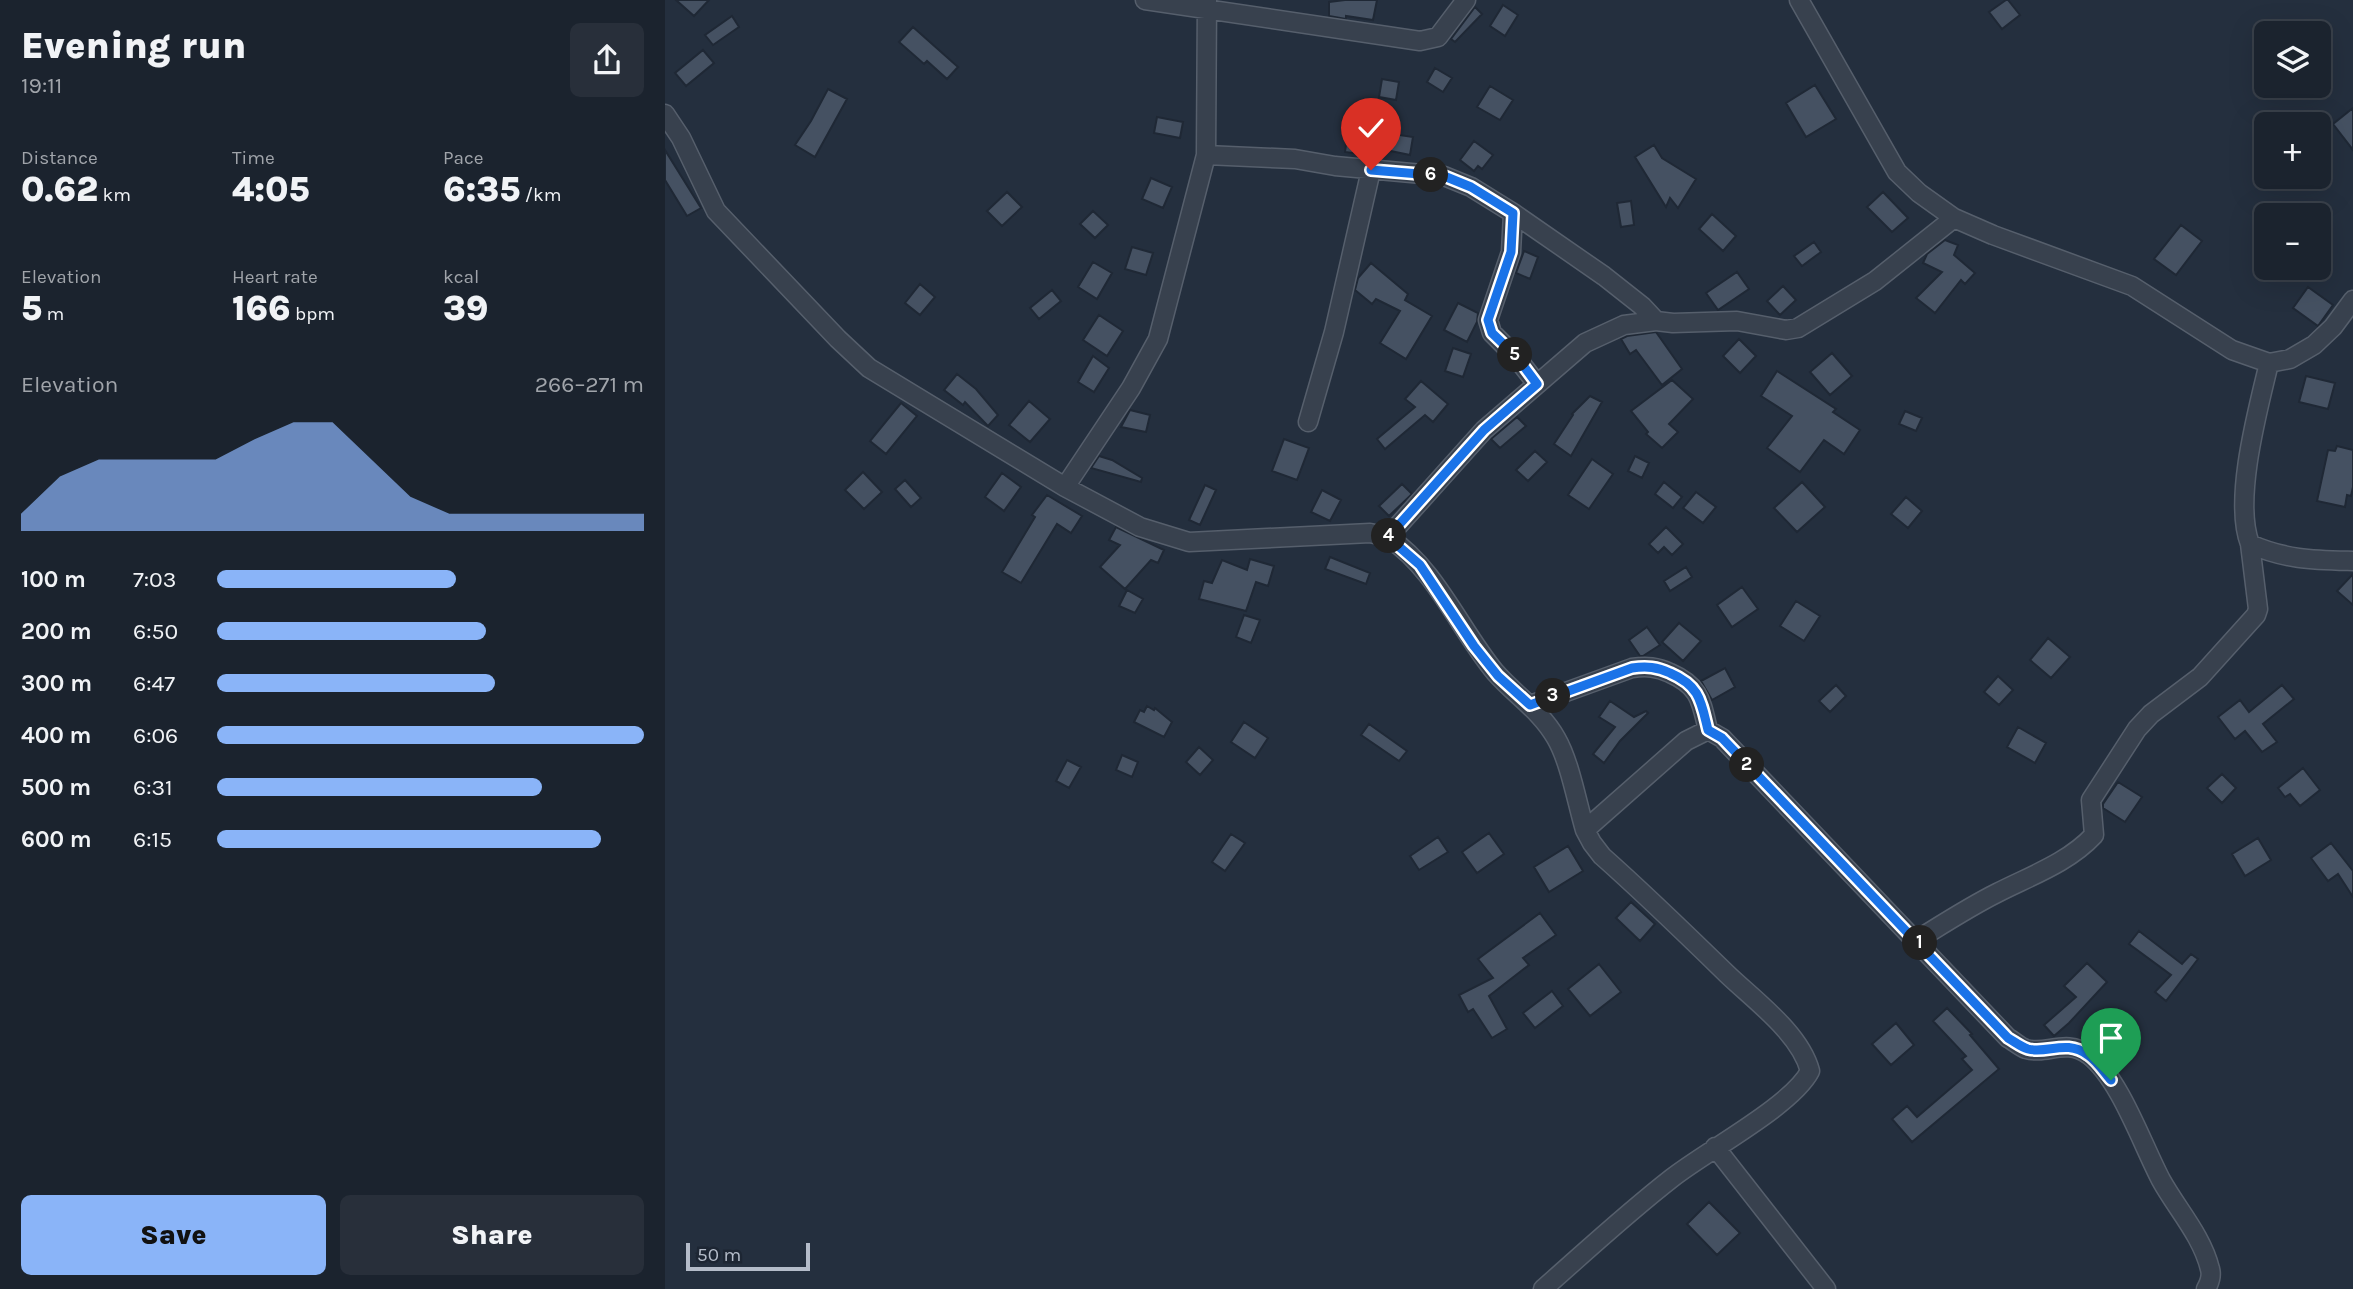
<!DOCTYPE html>
<meta charset="utf-8">
<style>
body{margin:0;font-family:Karla,sans-serif;background:#282f3a;color:#f1f3f6;height:100vh;display:flex;flex-direction:column;font-size:26px;white-space:nowrap}
*{box-sizing:border-box;margin:0}
p{font-size:23px;color:#a0a4aa}
.icon{flex:none;width:38px;height:38px;fill:none;stroke:currentColor;stroke-width:2;stroke-linecap:round;stroke-linejoin:round}
.map{position:relative;flex:1;overflow:hidden}
.drawer{display:flex;flex-direction:column;background:#1b232e;width:665px}
.drawer>*{flex:none}
.buttons{position:absolute;left:1589px;top:21px;display:grid;gap:14px}
.buttons a{display:grid;place-items:center;width:77px;height:77px;border-radius:10px;background:#1b232e;box-shadow:0 7px 28px #0002,0 0 0 2px #39404a;font-size:35px}
.scale{position:absolute;left:21px;bottom:18px;width:124px;box-sizing:border-box;padding-left:7px;border:4px solid #b4bcc9;border-top:0;font-size:19px;line-height:24px;white-space:nowrap;color:#b4bcc9;-webkit-text-stroke:5px #1d2633;paint-order:stroke}
.pin{position:absolute;display:grid;place-items:center;width:60px;height:60px;color:#fff;margin:-72px -30px;border-radius:50% 50% 50% 0;rotate:-45deg;box-shadow:0 0 7px #0007}
.pin .icon{rotate:45deg}
.km{position:absolute;width:35px;height:35px;margin:-18px;border-radius:50%;background:#222;color:#fff;font-size:19px;line-height:35px;text-align:center}
.round{display:grid;place-items:center;flex:none;width:74px;height:74px;border-radius:10px;background:#282f3a}
.head{display:flex;align-items:center;justify-content:space-between;height:119px;padding:0 21px}
h1{font-size:38px;font-weight:800;line-height:52px}
.figures{display:grid;grid-template-columns:repeat(3,1fr);gap:10px;height:119px;padding:7px 21px}
.figures div{display:grid;align-content:center}
.figures b{font-size:35px;font-weight:800}
.figures small{font-size:19px;font-weight:400}
.figures p{font-size:19px}
.chart{height:196px;padding:14px 21px}
.chart p{display:flex;justify-content:space-between}
.chart svg{width:100%;height:126px;margin-top:7px;fill:#8ab4f8;opacity:.7}
.button{display:flex;gap:14px;margin-top:auto;padding:14px 21px}
.button a{flex:1;height:80px;border-radius:10px;background:#8ab4f8;color:#111;font-size:28px;font-weight:800;line-height:80px;text-align:center}
.button a+a{background:#282f3a;color:#f1f3f6}
ul{padding:0 21px;list-style:none;font-size:23px}
li{display:grid;grid-template-columns:112px 84px 1fr;align-items:center;height:52px}
li i{height:18px;border-radius:9px;background:#8ab4f8}
main{display:flex;flex:1;min-height:0}
.map>svg:first-child{display:block}
.building{fill:#455162;stroke:#1f2835;stroke-width:2}
.lines{fill:none;stroke-linecap:round;stroke-linejoin:round}
.street-casing{stroke:#565f6c;stroke-width:21}
.street{stroke:#38414e;stroke-width:18}
.route-casing{stroke:#fff;stroke-width:14}
.route{stroke:#1a73e8;stroke-width:9}
</style>
<main>
<section class="drawer">
<div class="head"><div><h1>Evening run</h1><p>19:11</p></div><a class="round"><svg class="icon" aria-label="share" viewBox="0 0 24 24"><path d="M12 15V3M7 8l5-5 5 5M5 13v7h14v-7"/></svg></a></div>
<div class="figures">
<div><p>Distance</p><b>0.62<small> km</small></b></div>
<div><p>Time</p><b>4:05</b></div>
<div><p>Pace</p><b>6:35<small> /km</small></b></div>
</div>
<div class="figures">
<div><p>Elevation</p><b>5<small> m</small></b></div>
<div><p>Heart rate</p><b>166<small> bpm</small></b></div>
<div><p>kcal</p><b>39</b></div>
</div>
<div class="chart"><p><span>Elevation</span>266–271 m</p>
<svg viewBox="0 0 160 44" preserveAspectRatio="none"><path d="M0 44V38L10 25L20 19L30 19L40 19L50 19L60 12L70 6L80 6L90 19L100 32L110 38L120 38L130 38L140 38L150 38L160 38V44z"/></svg>
</div>
<ul>
<li><b>100 m</b>7:03<i style="width:56%"></i></li>
<li><b>200 m</b>6:50<i style="width:63%"></i></li>
<li><b>300 m</b>6:47<i style="width:65%"></i></li>
<li><b>400 m</b>6:06<i style="width:100%"></i></li>
<li><b>500 m</b>6:31<i style="width:76%"></i></li>
<li><b>600 m</b>6:15<i style="width:90%"></i></li>
</ul>
<div class="button"><a>Save</a><a>Share</a></div>
</section>
<div class="map">
<svg width="1688" height="1289" viewBox="0 0 1688 1289">
<rect width="100%" height="100%" fill="#242f3e"/>
<path class="building" d="M 11,0 L 44,0 L 29,16 Z
M 680,0 L 712,0 L 708,20 L 681,16 L 681,19 L 664,16 L 664,2 Z
M 1341,0 L 1343,0 L 1355,15 L 1337,29 L 1324,12 Z
M 838,5 L 853,15 L 840,36 L 825,26 Z
M 810,7 L 817,14 L 790,42 L 786,39 Z
M 67,16 L 74,27 L 48,45 L 40,35 Z
M 248,27 L 293,67 L 282,79 L 262,61 L 259,64 L 234,42 Z
M 38,50 L 49,63 L 21,86 L 10,73 Z
M 770,68 L 787,78 L 778,92 L 762,82 Z
M 717,79 L 734,82 L 731,100 L 714,97 Z
M 1150,85 L 1171,119 L 1141,137 L 1121,103 Z
M 825,86 L 848,100 L 835,120 L 812,107 Z
M 163,89 L 182,99 L 150,157 L 130,145 L 146,121 Z
M 686,108 L 716,112 L 714,131 L 725,133 L 724,140 L 728,134 L 748,137 L 745,155 L 711,148 L 710,156 L 680,152 Z
M 1688,108 L 1688,150 L 1668,124 Z
M 492,117 L 518,122 L 515,138 L 489,133 Z
M 809,141 L 828,155 L 817,169 L 813,166 L 809,171 L 795,160 Z
M 989,145 L 997,158 L 1031,179 L 1013,208 L 1005,198 L 1001,207 L 970,157 Z
M 0,150 L 36,208 L 22,216 L 0,180 Z
M 486,178 L 507,187 L 498,208 L 477,199 Z
M 342,192 L 357,207 L 337,226 L 322,211 Z
M 1218,192 L 1243,218 L 1227,232 L 1202,207 Z
M 966,201 L 969,225 L 956,227 L 952,203 Z
M 428,211 L 443,225 L 430,238 L 415,224 Z
M 1047,214 L 1071,236 L 1058,251 L 1034,229 Z
M 1516,225 L 1537,241 L 1511,275 L 1489,259 Z
M 1280,240 L 1293,245 L 1289,255 L 1310,273 L 1300,284 L 1296,280 L 1270,313 L 1251,298 L 1277,272 L 1258,263 L 1262,254 Z
M 1149,242 L 1156,252 L 1137,266 L 1129,256 Z
M 467,247 L 488,253 L 481,275 L 460,269 Z
M 859,251 L 873,257 L 865,279 L 851,273 Z
M 428,262 L 447,273 L 432,299 L 413,287 Z
M 706,263 L 743,294 L 740,300 L 767,316 L 741,359 L 715,343 L 735,311 L 711,299 L 707,304 L 690,290 L 693,278 Z
M 1072,272 L 1084,289 L 1053,310 L 1041,293 Z
M 255,284 L 270,297 L 255,315 L 240,303 Z
M 1118,286 L 1131,300 L 1115,315 L 1102,301 Z
M 1643,287 L 1668,305 L 1653,326 L 1628,308 Z
M 387,290 L 396,301 L 374,319 L 365,308 Z
M 793,303 L 813,313 L 812,322 L 802,342 L 779,330 Z
M 434,315 L 458,331 L 442,356 L 418,340 Z
M 991,332 L 1017,369 L 997,385 L 971,350 L 965,354 L 956,339 L 962,336 Z
M 1074,339 L 1091,356 L 1075,373 L 1058,356 Z
M 788,348 L 806,354 L 798,377 L 780,371 Z
M 1167,353 L 1187,376 L 1165,395 L 1145,372 Z
M 428,356 L 444,368 L 429,392 L 413,382 Z
M 1112,371 L 1171,409 L 1168,412 L 1195,430 L 1179,454 L 1159,440 L 1135,472 L 1102,448 L 1127,416 L 1096,396 Z
M 292,374 L 311,389 L 333,415 L 323,426 L 300,402 L 298,405 L 279,390 Z
M 1641,376 L 1670,383 L 1663,409 L 1634,402 Z
M 1007,380 L 1028,399 L 1004,424 L 1013,432 L 997,448 L 981,434 L 983,432 L 966,411 Z
M 756,381 L 783,404 L 768,422 L 760,415 L 720,449 L 712,439 L 750,407 L 740,399 Z
M 925,396 L 937,402 L 906,456 L 889,444 L 908,415 L 907,414 Z
M 364,401 L 385,419 L 365,442 L 344,425 Z
M 236,403 L 252,416 L 221,454 L 205,441 Z
M 465,410 L 485,415 L 481,432 L 456,427 Z
M 1240,411 L 1257,418 L 1251,431 L 1234,424 Z
M 852,417 L 861,426 L 835,448 L 826,439 Z
M 619,439 L 644,448 L 632,480 L 607,471 Z
M 1672,446 L 1688,450 L 1688,487 L 1686,496 L 1682,495 L 1680,507 L 1652,501 L 1663,450 L 1670,451 Z
M 870,451 L 882,462 L 863,481 L 851,470 Z
M 434,456 L 447,460 L 477,478 L 476,482 L 426,468 Z
M 970,456 L 984,463 L 977,478 L 963,471 Z
M 927,459 L 948,474 L 924,509 L 903,495 Z
M 198,472 L 217,492 L 199,509 L 180,490 Z
M 337,473 L 356,487 L 339,511 L 320,497 Z
M 240,480 L 256,498 L 246,507 L 230,489 Z
M 999,482 L 1017,497 L 1008,508 L 990,494 Z
M 1137,482 L 1160,507 L 1132,532 L 1109,508 Z
M 737,484 L 747,494 L 724,516 L 714,506 Z
M 540,485 L 551,490 L 535,525 L 524,520 Z
M 657,490 L 676,500 L 665,521 L 646,512 Z
M 1031,492 L 1051,507 L 1038,523 L 1018,508 Z
M 382,495 L 417,516 L 406,533 L 392,524 L 356,583 L 337,572 L 370,517 L 367,515 Z
M 1241,497 L 1257,511 L 1243,528 L 1226,514 Z
M 451,527 L 499,550 L 493,563 L 486,560 L 460,589 L 435,567 L 455,545 L 444,540 Z
M 1001,527 L 1018,544 L 1007,555 L 999,547 L 993,553 L 984,544 Z
M 665,557 L 705,573 L 701,584 L 660,569 Z
M 585,559 L 609,566 L 603,586 L 591,582 L 581,611 L 534,599 L 539,581 L 547,583 L 557,560 L 582,570 Z
M 1021,567 L 1027,577 L 1005,591 L 999,581 Z
M 1688,574 L 1688,605 L 1672,591 Z
M 1077,587 L 1093,609 L 1067,627 L 1052,605 Z
M 462,590 L 478,599 L 470,613 L 454,606 Z
M 1131,601 L 1155,616 L 1139,641 L 1115,626 Z
M 579,615 L 595,620 L 586,643 L 571,637 Z
M 1014,623 L 1036,641 L 1018,661 L 997,642 Z
M 982,627 L 995,645 L 978,656 L 975,656 L 964,640 Z
M 1383,638 L 1405,657 L 1386,678 L 1365,660 Z
M 1060,668 L 1070,687 L 1047,700 L 1036,681 Z
M 1333,676 L 1348,690 L 1334,705 L 1319,692 Z
M 1171,685 L 1181,696 L 1165,712 L 1154,701 Z
M 1617,685 L 1629,699 L 1598,724 L 1612,742 L 1597,752 L 1580,731 L 1570,739 L 1553,717 L 1575,700 L 1584,712 Z
M 945,701 L 969,717 L 981,711 L 983,713 L 955,741 L 939,763 L 928,754 L 950,727 L 934,717 Z
M 482,706 L 489,710 L 490,708 L 507,722 L 499,737 L 469,722 L 475,710 L 479,712 Z
M 579,722 L 603,738 L 590,758 L 566,742 Z
M 704,724 L 742,751 L 734,761 L 696,735 Z
M 1353,727 L 1381,743 L 1370,763 L 1342,747 Z
M 534,747 L 548,760 L 535,775 L 521,762 Z
M 457,755 L 473,762 L 467,777 L 451,770 Z
M 402,760 L 416,767 L 404,788 L 391,781 Z
M 1638,768 L 1655,790 L 1635,806 L 1625,794 L 1620,797 L 1613,788 Z
M 1557,774 L 1571,788 L 1557,803 L 1542,788 Z
M 1453,782 L 1477,797 L 1460,822 L 1438,808 L 1438,804 Z
M 824,833 L 839,854 L 812,873 L 797,852 Z
M 566,834 L 580,843 L 560,871 L 547,862 Z
M 773,837 L 783,852 L 754,870 L 745,856 Z
M 1593,838 L 1606,860 L 1580,876 L 1567,854 Z
M 1666,843 L 1688,871 L 1688,897 L 1673,874 L 1663,881 L 1646,858 Z
M 903,846 L 918,871 L 884,892 L 869,867 Z
M 966,902 L 990,924 L 975,941 L 951,918 Z
M 875,913 L 891,935 L 858,958 L 864,965 L 824,996 L 842,1029 L 827,1038 L 808,1009 L 803,1012 L 794,995 L 828,978 L 813,959 Z
M 1474,931 L 1517,964 L 1526,954 L 1533,959 L 1501,1001 L 1490,992 L 1506,975 L 1464,944 Z
M 1422,963 L 1442,982 L 1404,1023 L 1389,1036 L 1379,1025 L 1411,997 L 1399,986 Z
M 934,964 L 956,992 L 925,1016 L 903,989 Z
M 887,991 L 898,1006 L 870,1028 L 858,1013 Z
M 1282,1008 L 1307,1034 L 1305,1035 L 1334,1069 L 1247,1142 L 1227,1119 L 1242,1106 L 1252,1117 L 1307,1070 L 1297,1059 L 1301,1056 L 1268,1021 Z
M 1231,1023 L 1249,1045 L 1226,1065 L 1207,1044 Z
M 1044,1202 L 1075,1233 L 1052,1255 L 1022,1224 Z"/>
<g class="lines">
<g class="street-casing">
<path id="street" d="M 480,0 L 755,41 L 773,37 L 801,0
M 1134,0 L 1232,172 L 1254,193 L 1289,218 L 1328,235 L 1467,286 L 1567,350 L 1604,363 L 1625,359 L 1649,345 L 1668,327 L 1688,300
M 0,114 L 16,138 L 51,211 L 173,339 L 204,368 L 400,487 L 475,527 L 524,542 L 705,533 C 711,534 719,535 725,539 C 769,567 796,631 830,672 C 850,695 876,711 891,738 C 905,762 912,803 920,830 L 927,843 L 937,856 C 980,894 1021,934 1062,974 C 1089,1000 1135,1033 1145,1071 C 1127,1106 1041,1151 1007,1178 C 962,1213 920,1252 878,1289
M 541,155 L 630,159 L 670,166 L 779,176 L 806,187 L 848,213 L 939,276 L 977,306 L 991,321
M 848,213 L 846,252 L 823,320 L 827,333 L 851,357 L 872,384
M 1604,363 C 1593,409 1568,500 1585,544 C 1621,560 1650,560 1688,561
M 643,422 L 669,332 L 706,170
M 400,487 L 466,388 L 493,339 L 541,155 L 542,0
M 723,537 L 819,430 L 920,343 L 959,325 L 991,321 L 1008,323 L 1072,321 L 1121,330 L 1133,328 L 1210,281 L 1289,218
M 865,705 L 967,668 C 982,666 992,667 1005,673 C 1035,686 1036,701 1043,730
M 920,830 L 1021,741 L 1043,730 L 1057,738 L 1343,1038 C 1349,1041 1355,1047 1361,1049 C 1382,1055 1401,1038 1424,1055 C 1455,1079 1477,1144 1496,1180 C 1512,1209 1537,1236 1545,1269 C 1547,1276 1545,1282 1541,1289
M 1252,940 C 1278,924 1304,907 1332,893 C 1365,876 1403,863 1429,835 L 1426,800 L 1472,729 L 1486,714 L 1535,677 L 1591,615 L 1593,609 L 1585,544
M 1050,1147 L 1161,1289"/>
</g>
<use href="#street" class="street"/>
</g>
<g class="lines">
<g class="route-casing">
<path id="route" d="M 706,170 L 779,176 L 806,187 L 848,213 L 846,252 L 823,320 L 827,333 L 852,357 L 872,384 L 819,430 L 723,537 L 755,565 L 809,646 L 833,676 L 865,705 L 967,668 C 982,666 992,667 1005,673 C 1035,686 1036,701 1043,730 L 1057,738 L 1343,1038 C 1350,1042 1356,1047 1363,1049 C 1383,1054 1401,1039 1423,1055 C 1432,1061 1439,1072 1446,1080"/>
</g>
<use href="#route" class="route"/>
</g>
</svg>
<div class="buttons">
<a><svg class="icon" aria-label="layers" viewBox="0 0 24 24"><path d="M12 4l9 5-9 5-9-5zM3 14l9 5 9-5"/></svg></a>
<a>+</a>
<a>−</a>
</div>
<div class="scale">50 m</div>
<div class="pin" style="left:1446px;top:1080px;background:#1e9e55"><svg class="icon" aria-label="arrive" viewBox="0 0 24 24"><path d="M6 21V4h12l-3 4 3 4H6"/></svg></div>
<div class="pin" style="left:706px;top:170px;background:#d93025"><svg class="icon" aria-label="check" viewBox="0 0 24 24"><path d="M5 12l5 5 9-10"/></svg></div>
<b class="km" style="left:1255px;top:943px">1</b>
<b class="km" style="left:1082px;top:765px">2</b>
<b class="km" style="left:888px;top:696px">3</b>
<b class="km" style="left:724px;top:536px">4</b>
<b class="km" style="left:850px;top:355px">5</b>
<b class="km" style="left:766px;top:175px">6</b>
</div>
</main>
